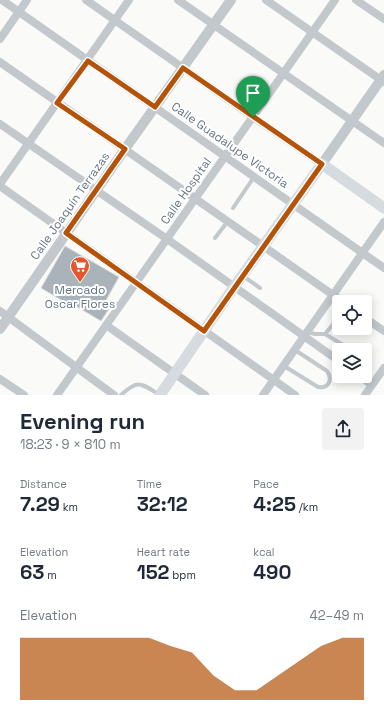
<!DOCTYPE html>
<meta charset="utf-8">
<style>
body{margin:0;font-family:"Space Grotesk",sans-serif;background:#f2f2f3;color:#1f2937;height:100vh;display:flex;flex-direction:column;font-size:15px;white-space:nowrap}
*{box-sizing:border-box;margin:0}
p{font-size:13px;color:#747a83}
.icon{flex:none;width:22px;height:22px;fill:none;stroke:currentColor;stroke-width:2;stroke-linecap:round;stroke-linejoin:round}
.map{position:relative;height:395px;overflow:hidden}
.panel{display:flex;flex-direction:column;background:#fff;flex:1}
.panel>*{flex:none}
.controls{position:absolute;left:332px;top:295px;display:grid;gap:8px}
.controls a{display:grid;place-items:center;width:40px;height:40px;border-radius:4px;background:#fff;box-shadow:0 2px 10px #0003;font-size:20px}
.pin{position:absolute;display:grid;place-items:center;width:34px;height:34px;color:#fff;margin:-41px -17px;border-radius:50% 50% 50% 0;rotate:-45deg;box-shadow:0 0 4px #0007}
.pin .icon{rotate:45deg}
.round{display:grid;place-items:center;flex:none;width:42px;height:42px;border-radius:4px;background:#f2f2f3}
.headline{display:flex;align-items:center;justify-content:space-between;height:68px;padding:0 20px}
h1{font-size:22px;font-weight:600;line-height:30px}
.stats{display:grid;grid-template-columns:repeat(3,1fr);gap:6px;height:68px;padding:4px 20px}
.stats div{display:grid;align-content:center}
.stats b{font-size:20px;font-weight:600}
.stats small{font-size:11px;font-weight:400}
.stats p{font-size:11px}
.chart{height:112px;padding:8px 20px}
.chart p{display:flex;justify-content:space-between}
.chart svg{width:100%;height:72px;margin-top:4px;fill:#b45309;opacity:.7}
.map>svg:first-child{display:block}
.building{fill:#aab3b9;stroke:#dcdcda}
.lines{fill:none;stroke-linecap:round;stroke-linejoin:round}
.service{stroke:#c3c8cc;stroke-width:4}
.minor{stroke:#c3c8cc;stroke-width:8}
.tertiary{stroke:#c3c8cc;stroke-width:10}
.secondary{stroke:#d6dbdf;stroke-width:11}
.route-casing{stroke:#fff;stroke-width:8}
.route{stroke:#b45309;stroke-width:5}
.labels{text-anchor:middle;stroke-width:4;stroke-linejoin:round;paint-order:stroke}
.street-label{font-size:12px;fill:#657683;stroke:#fff}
.poi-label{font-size:12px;fill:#657683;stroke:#fff}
</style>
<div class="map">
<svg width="384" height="395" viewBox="0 0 384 395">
<rect width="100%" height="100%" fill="#fafaf8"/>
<path class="building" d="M 65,246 L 119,277 L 105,302 L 111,306 L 101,321 L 74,305 L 73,307 L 41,288 Z"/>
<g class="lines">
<path class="service" d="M 233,208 L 254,177
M 215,238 L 228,221
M 243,276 L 260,288
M 339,317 L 325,334 L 348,348
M 308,332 L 315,334 L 325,334
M 284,366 L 318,387 C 329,389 333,379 327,371 L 295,350
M 121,395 C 139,378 141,384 160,395"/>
<path class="minor" d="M 2,0 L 384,268
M 86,0 L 253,117 L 322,164
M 178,0 L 384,143
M 266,0 L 384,82
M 356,0 L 384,19
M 0,39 L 27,0
M 0,62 L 343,302
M 0,124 L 167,239 L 339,361
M 0,184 L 129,0
M 0,186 L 295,395
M 0,311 L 114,395
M 365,318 L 384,331
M 106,325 L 205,395
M 360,376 L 372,385
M 0,379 L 24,395
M 57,395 L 335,0
M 263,395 L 384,222
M 365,395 L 384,368"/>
<path class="tertiary" d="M 322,164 L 384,75
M 0,329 L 125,149 L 231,0"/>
<path class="secondary" d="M 160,395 L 234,287 L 322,164 L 384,208"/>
</g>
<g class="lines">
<g class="route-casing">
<path id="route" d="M 88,61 L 155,107 L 183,68 L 322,164 L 204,331 L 66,233 L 125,149 L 57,103 Z"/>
</g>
<use href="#route" class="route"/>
</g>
<defs>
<g id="supermarket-pin" transform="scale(1)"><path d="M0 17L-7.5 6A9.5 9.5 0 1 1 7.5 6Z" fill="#e4572e" stroke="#fff"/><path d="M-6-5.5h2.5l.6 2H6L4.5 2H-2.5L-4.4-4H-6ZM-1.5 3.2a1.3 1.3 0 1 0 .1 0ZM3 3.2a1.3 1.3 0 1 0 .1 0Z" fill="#fff"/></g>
</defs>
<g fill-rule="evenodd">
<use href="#supermarket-pin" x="80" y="266"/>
</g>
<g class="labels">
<g class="street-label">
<text transform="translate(230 145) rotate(35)" y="4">Calle Guadalupe Victoria</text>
<text transform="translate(186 191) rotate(-55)" y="4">Calle Hospital</text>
<text transform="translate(70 206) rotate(-55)" y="4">Calle Joaquín Terrazas</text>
</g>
<g class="poi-label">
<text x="80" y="294">Mercado<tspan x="80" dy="14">Oscar Flores</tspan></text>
</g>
</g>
</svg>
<div class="controls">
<a><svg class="icon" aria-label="locate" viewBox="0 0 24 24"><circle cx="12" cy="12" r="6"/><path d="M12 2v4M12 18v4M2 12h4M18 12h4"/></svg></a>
<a><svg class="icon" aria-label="layers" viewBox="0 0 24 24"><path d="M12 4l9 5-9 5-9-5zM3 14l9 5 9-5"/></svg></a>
</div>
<div class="pin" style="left:253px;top:117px;background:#1e9e55"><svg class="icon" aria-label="arrive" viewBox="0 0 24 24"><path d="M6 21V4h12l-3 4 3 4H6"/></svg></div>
</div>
<section class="panel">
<div class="headline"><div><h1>Evening run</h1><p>18:23 · 9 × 810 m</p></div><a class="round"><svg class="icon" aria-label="share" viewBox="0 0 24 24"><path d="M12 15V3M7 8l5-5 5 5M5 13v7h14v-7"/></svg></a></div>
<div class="stats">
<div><p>Distance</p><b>7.29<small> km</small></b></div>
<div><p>Time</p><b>32:12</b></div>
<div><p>Pace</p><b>4:25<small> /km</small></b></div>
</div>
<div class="stats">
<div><p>Elevation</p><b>63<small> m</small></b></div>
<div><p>Heart rate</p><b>152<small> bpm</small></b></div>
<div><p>kcal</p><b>490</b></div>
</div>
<div class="chart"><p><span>Elevation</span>42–49 m</p>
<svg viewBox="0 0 160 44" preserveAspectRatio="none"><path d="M0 44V6L10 6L20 6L30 6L40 6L50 6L60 6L70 11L80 15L90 29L100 38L110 38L120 29L130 20L140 11L150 6L160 6V44z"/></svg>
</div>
</section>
